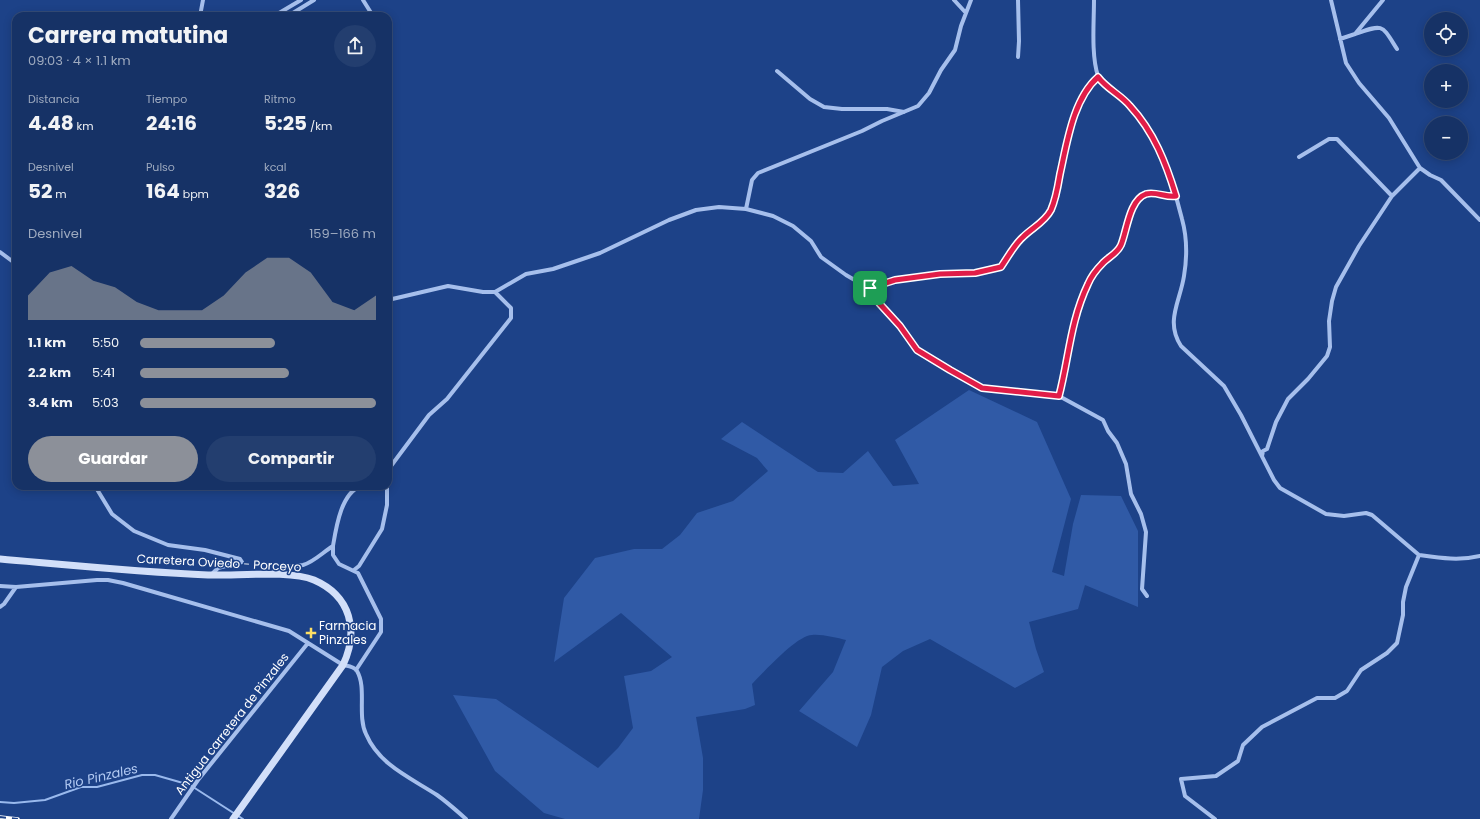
<!DOCTYPE html>
<html lang="es">
<meta charset="utf-8">
<style>
body{margin:0;font-family:Poppins,sans-serif;background:#233e6f;color:#f1f3f6;height:100vh;display:flex;flex-direction:column;font-size:15px;white-space:nowrap}
*{box-sizing:border-box;margin:0}
p{font-size:13px;color:#9eaabf}
.icon{flex:none;width:22px;height:22px;fill:none;stroke:currentColor;stroke-width:2;stroke-linecap:round;stroke-linejoin:round}
.map{position:relative;flex:1;overflow:hidden}
.drawer{position:absolute;left:12px;top:12px;width:380px;height:478px;display:flex;flex-direction:column;background:#163266;border-radius:12px;box-shadow:0 2px 10px #0003,0 0 0 1px #354d7a}
.drawer>*{flex:none}
.controls{position:absolute;left:1424px;top:12px;display:grid;gap:8px}
.controls a{display:grid;place-items:center;width:44px;height:44px;border-radius:50%;background:#163266;box-shadow:0 2px 10px #0003,0 0 0 1px #354d7a;font-size:20px}
.pin{position:absolute;display:grid;place-items:center;width:34px;height:34px;color:#fff;margin:-17px;border-radius:8px;box-shadow:0 2px 6px #0006}
.round{display:grid;place-items:center;flex:none;width:42px;height:42px;border-radius:21px;background:#233e6f}
.head{display:flex;align-items:center;justify-content:space-between;height:68px;padding:0 16px}
h1{font-size:22px;font-weight:700;line-height:30px}
.metrics{display:grid;grid-template-columns:repeat(3,1fr);gap:6px;height:68px;padding:4px 16px}
.metrics div{display:grid;align-content:center}
.metrics b{font-size:20px;font-weight:700}
.metrics small{font-size:11px;font-weight:400}
.metrics p{font-size:11px}
.chart{height:112px;padding:8px 16px}
.chart p{display:flex;justify-content:space-between}
.chart svg{width:100%;height:72px;margin-top:4px;fill:#8c9099;opacity:.7}
.primary-button{display:flex;gap:8px;margin-top:auto;padding:8px 16px}
.primary-button a{flex:1;height:46px;border-radius:24px;background:#8c9099;color:#fff;font-size:16px;font-weight:700;line-height:46px;text-align:center}
.primary-button a+a{background:#233e6f;color:#f1f3f6}
ul{padding:0 16px;list-style:none;font-size:13px}
li{display:grid;grid-template-columns:64px 48px 1fr;align-items:center;height:30px}
li i{height:10px;border-radius:5px;background:#8c9099}
.map>svg:first-child{display:block}
.green{fill:#305aa6}
.lines{fill:none;stroke-linecap:round;stroke-linejoin:round}
.stream{stroke:#99b9ed;stroke-width:2}
.street{stroke:#a6bfec;stroke-width:4}
.secondary{stroke:#d2dff9;stroke-width:7}
.rail-casing{stroke:#fff;stroke-width:3.5}
.rail{stroke:#1d4288;stroke-width:2;stroke-dasharray:6;stroke-linecap:butt}
.route-casing{stroke:#fff;stroke-width:8}
.route{stroke:#e11d48;stroke-width:5}
.poi-dot{fill:#fcde64;stroke:#1d4288;stroke-width:1.5}
.labels{text-anchor:middle;stroke-width:3;stroke-linejoin:round;paint-order:stroke}
.street-label{font-size:12px;fill:#fff;stroke:#1d4288}
.poi-label{font-size:12px;fill:#fff;stroke:#1d4288;text-anchor:start}
.water-label{font-size:13px;font-style:italic;fill:#b2caf3;stroke:#1d4288}
</style>
<div class="map">
<svg width="1480" height="819" viewBox="0 0 1480 819">
<rect width="100%" height="100%" fill="#1d4288"/>
<path class="green" d="M 969,390 L 1037,422 L 1071,499 L 1052,572 L 1064,576 L 1073,524 L 1081,495 L 1121,496 L 1138,531 L 1138,607 L 1085,585 L 1078,609 L 1029,622 L 1036,649 L 1044,672 L 1015,688 L 930,639 L 903,651 L 882,667 L 871,715 L 857,747 L 799,711 L 833,672 L 846,640 C 837,638 822,634 812,635 C 797,635 763,673 752,684 L 755,705 L 745,709 L 696,717 L 703,758 L 703,790 L 699,819 L 565,819 L 544,813 L 495,771 L 453,695 L 496,699 L 598,768 L 618,748 L 633,728 L 624,676 L 651,671 L 672,657 L 621,613 L 554,662 L 564,598 L 595,558 L 634,549 L 662,549 L 680,535 L 697,513 L 733,501 L 768,471 L 757,458 L 721,439 L 742,422 L 818,472 L 843,473 L 868,451 L 893,486 L 919,484 L 895,440 Z"/>
<g class="lines">
<path class="stream" d="M 0,802 L 14,803 L 45,800 L 81,787 L 97,787 L 142,775 L 155,775 L 190,785 L 243,819"/>
<path class="street" d="M 363,0 L 373,16
M 954,0 L 966,13
M 1018,0 L 1019,41 L 1018,57
M 1094,0 C 1094,22 1091,55 1098,76 C 1104,90 1122,95 1131,107 C 1159,142 1171,175 1182,219 C 1187,237 1187,258 1184,276 C 1180,302 1165,321 1181,346 L 1224,386 L 1241,415 L 1274,480 L 1280,488 L 1326,514 L 1344,516 L 1366,513 L 1372,515 L 1419,555
M 1331,0 L 1346,63 L 1359,83 L 1389,118 L 1420,168 L 1430,175 L 1441,180 L 1480,220
M 200,16 L 203,0
M 274,16 L 301,0
M 288,16 L 314,0
M 1355,34 C 1384,24 1381,24 1397,49
M 1340,39 L 1355,34 L 1383,0
M 777,71 L 810,99 L 824,107 L 842,109 L 887,109 L 904,112
M 1299,157 L 1329,139 L 1337,139 L 1392,196
M 746,209 L 752,180 L 758,173 L 862,131 L 882,121 L 918,106 L 929,93 L 941,70 L 955,50 L 961,26 L 971,0
M 0,252 L 16,264
M 870,289 L 895,280 L 940,274 L 975,273 L 1001,267 C 1008,257 1014,245 1023,237 C 1032,228 1045,222 1051,210 C 1056,199 1058,186 1060,174 C 1067,143 1073,99 1099,77
M 388,300 L 448,286 L 483,292 L 495,292 L 526,274 L 553,269 L 600,253 L 669,220 L 696,210 L 719,207 L 746,209 L 773,216 L 793,226 L 811,241 L 821,257 L 846,275 L 870,289 L 879,303 L 900,326 L 917,350 L 928,358 L 983,388 L 1059,396 L 1103,420 L 1108,431 L 1117,443 L 1126,464 L 1131,494 L 1141,514 L 1146,532 L 1142,589 L 1147,596
M 1059,396 L 1065,376 L 1070,340 L 1080,302 L 1089,282 L 1102,263 L 1115,254 L 1121,246 L 1133,206 L 1138,199 L 1146,194 L 1161,194 L 1171,197 L 1176,196
M 1262,456 L 1263,451 L 1267,449 L 1276,422 L 1288,399 L 1308,379 L 1327,356 L 1330,347 L 1329,321 L 1332,301 L 1336,287 L 1359,246 L 1392,196 L 1420,168
M 388,470 L 429,415 L 447,399 L 511,318 L 511,308 L 495,292
M 95,486 L 112,514 L 134,531 L 168,545 L 205,550 L 240,559 L 242,562 L 218,568 L 211,575
M 333,546 C 336,528 341,493 361,486
M 1419,555 C 1440,558 1459,561 1480,556
M 354,570 L 359,566 L 382,529 L 387,505 L 387,486
M 272,573 C 281,566 292,567 303,565 C 314,562 323,552 333,546 L 333,555 L 339,564 L 358,573 L 381,619 L 381,632 L 356,670
M 0,586 L 16,587 L 97,580 L 108,580 L 123,583 L 289,631 L 343,665 C 348,666 354,666 357,671 C 367,688 357,715 366,734 C 379,765 411,778 437,795 C 447,802 457,811 466,819
M 0,607 L 4,604 L 16,587
M 171,819 L 198,780 L 308,643
M 1215,819 L 1185,796 L 1181,779 L 1216,776 L 1238,761 L 1243,745 L 1262,727 L 1317,698 L 1335,698 L 1347,691 L 1361,670 L 1387,653 L 1397,643 L 1403,615 L 1403,602 L 1406,587 L 1419,555"/>
<path class="secondary" d="M 0,559 C 69,565 139,572 208,575 C 236,576 290,570 314,580 C 351,596 359,631 343,665 L 233,819"/>
<g class="rail-casing">
<path id="rail" d="M 0,817 L 18,819"/>
</g>
<use href="#rail" class="rail"/>
</g>
<g class="lines">
<g class="route-casing">
<path id="route" d="M 1098,77 C 1107,89 1121,95 1130,106 C 1154,132 1166,163 1176,196 C 1166,198 1156,191 1146,194 C 1129,200 1127,231 1121,245 C 1117,254 1108,257 1102,264 C 1097,269 1091,277 1088,284 C 1070,322 1069,358 1059,396 L 982,388 L 950,370 L 917,350 L 900,326 L 879,303 L 870,288 L 895,280 L 940,274 L 975,273 L 1001,267 C 1008,257 1014,245 1023,237 C 1032,228 1045,222 1051,210 C 1056,199 1058,186 1060,174 C 1067,143 1073,99 1098,77 Z"/>
</g>
<use href="#route" class="route"/>
</g>
<path class="poi-dot" d="M309 627h4v4h4v4h-4v4h-4v-4h-4v-4h4z"/>
<g class="labels">
<g class="street-label">
<text transform="translate(219 563) rotate(3)" y="4">Carretera Oviedo - Porceyo</text>
<text transform="translate(232 724) rotate(-52)" y="4">Antigua carretera de Pinzales</text>
</g>
<g class="poi-label">
<text x="319" y="630">Farmacia<tspan x="319" dy="14">Pinzales</tspan></text>
</g>
<g class="water-label">
<text transform="translate(101 776) rotate(-13)" y="5">Rio Pinzales</text>
</g>
</g>
</svg>
<div class="controls">
<a><svg class="icon" aria-label="locate" viewBox="0 0 24 24"><circle cx="12" cy="12" r="6"/><path d="M12 2v4M12 18v4M2 12h4M18 12h4"/></svg></a>
<a>+</a>
<a>−</a>
</div>
<div class="pin" style="left:870px;top:288px;background:#1e9e55"><svg class="icon" aria-label="arrive" viewBox="0 0 24 24"><path d="M6 21V4h12l-3 4 3 4H6"/></svg></div>
<section class="drawer">
<div class="head"><div><h1>Carrera matutina</h1><p>09:03 · 4 × 1.1 km</p></div><a class="round"><svg class="icon" aria-label="share" viewBox="0 0 24 24"><path d="M12 15V3M7 8l5-5 5 5M5 13v7h14v-7"/></svg></a></div>
<div class="metrics">
<div><p>Distancia</p><b>4.48<small> km</small></b></div>
<div><p>Tiempo</p><b>24:16</b></div>
<div><p>Ritmo</p><b>5:25<small> /km</small></b></div>
</div>
<div class="metrics">
<div><p>Desnivel</p><b>52<small> m</small></b></div>
<div><p>Pulso</p><b>164<small> bpm</small></b></div>
<div><p>kcal</p><b>326</b></div>
</div>
<div class="chart"><p><span>Desnivel</span>159–166 m</p>
<svg viewBox="0 0 160 44" preserveAspectRatio="none"><path d="M0 44V29L10 15L20 11L30 20L40 24L50 33L60 38L70 38L80 38L90 29L100 15L110 6L120 6L130 15L140 33L150 38L160 29V44z"/></svg>
</div>
<ul>
<li><b>1.1 km</b>5:50<i style="width:57%"></i></li>
<li><b>2.2 km</b>5:41<i style="width:63%"></i></li>
<li><b>3.4 km</b>5:03<i style="width:100%"></i></li>
</ul>
<div class="primary-button"><a>Guardar</a><a>Compartir</a></div>
</section>
</div>
